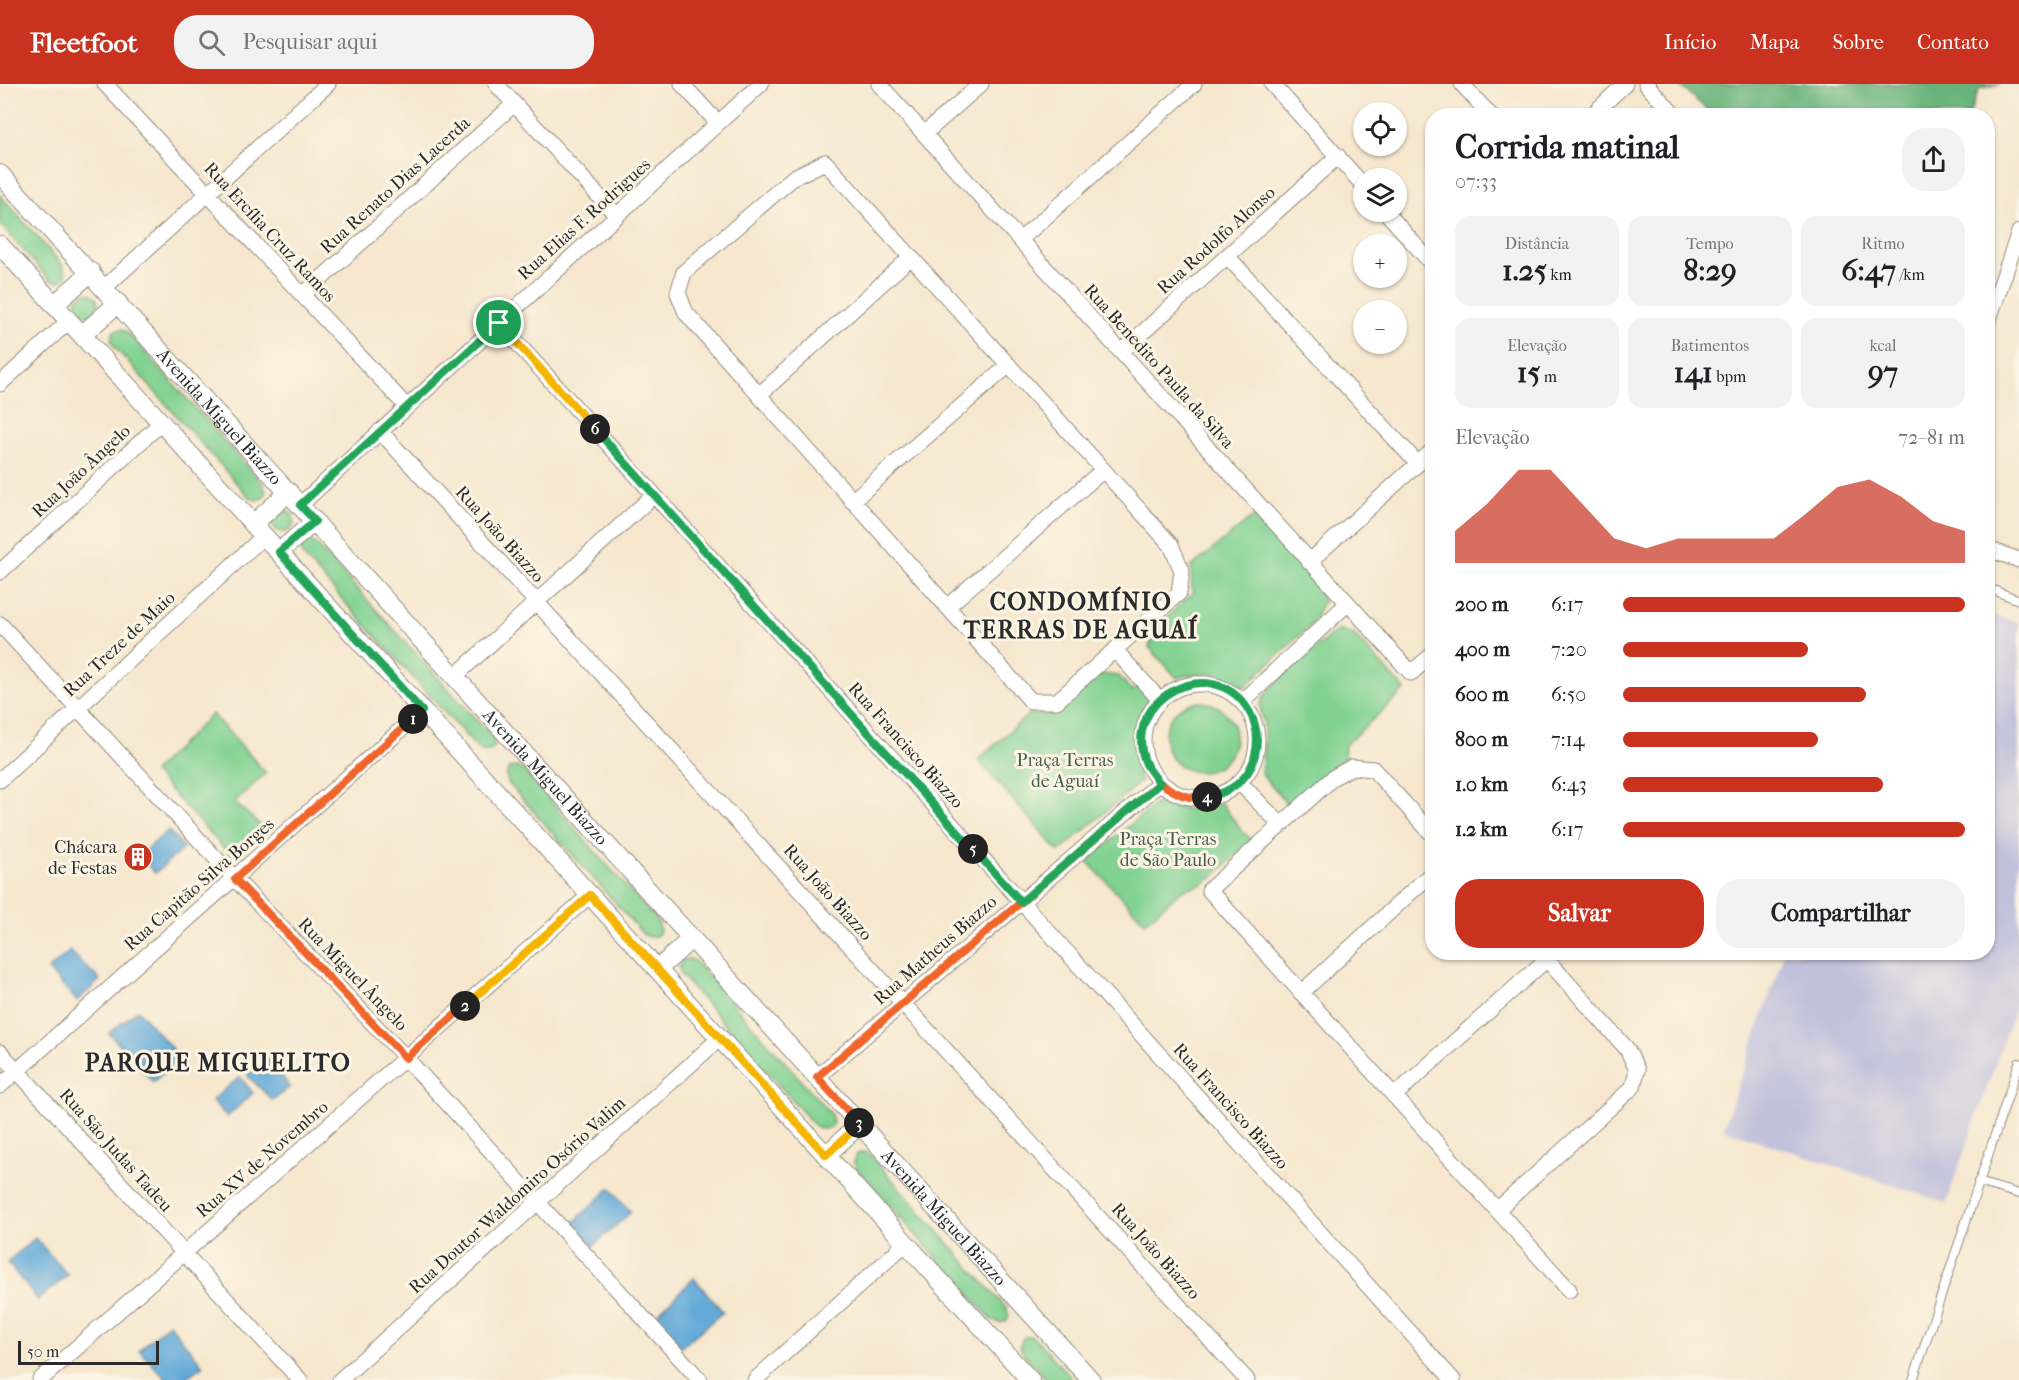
<!DOCTYPE html>
<html lang="pt">
<meta charset="utf-8">
<style>
body{margin:0;font-family:"IM FELL French Canon",serif;background:#f2f2f2;color:#202124;height:100vh;display:flex;flex-direction:column;font-size:22px;white-space:nowrap}
*{box-sizing:border-box;margin:0}
p{font-size:20px;color:#757577}
.icon{flex:none;width:33px;height:33px;fill:none;stroke:currentColor;stroke-width:2;stroke-linecap:round;stroke-linejoin:round}
.map{position:relative;flex:1;overflow:hidden}
.side{position:absolute;left:1425px;top:24px;width:570px;height:852px;display:flex;flex-direction:column;background:#fff;border-radius:24px;box-shadow:0 2px 4px #0004}
.side>*{flex:none}
.controls{position:absolute;left:1353px;top:18px;display:grid;gap:12px}
.controls a{display:grid;place-items:center;width:54px;height:54px;border-radius:50%;background:#fff;box-shadow:0 2px 4px #0004;font-size:30px}
.scale{position:absolute;left:18px;bottom:15px;width:141px;box-sizing:border-box;padding-left:6px;border:3px solid #2b2b2b;border-top:0;font-size:16px;line-height:21px;white-space:nowrap;color:#2b2b2b;-webkit-text-stroke:4px #fcf5e5;paint-order:stroke}
.pin{position:absolute;display:grid;place-items:center;width:51px;height:51px;color:#fff;margin:-26px;border:3px solid #fff;border-radius:50%;box-shadow:0 2px 6px #0007}
.km{position:absolute;width:30px;height:30px;margin:-15px;border-radius:50%;background:#222;color:#fff;font-size:16px;line-height:30px;text-align:center}
.round{display:grid;place-items:center;flex:none;width:63px;height:63px;border-radius:24px;background:#f2f2f2}
.overview{display:flex;align-items:center;justify-content:space-between;height:102px;padding:0 30px}
h1{font-size:33px;font-weight:700;line-height:45px}
.metrics{display:grid;grid-template-columns:repeat(3,1fr);gap:9px;height:102px;padding:6px 30px}
.metrics div{display:grid;align-content:center;border-radius:15px;background:#f2f2f2;text-align:center}
.metrics b{font-size:30px;font-weight:700}
.metrics small{font-size:16px;font-weight:400}
.metrics p{font-size:16px}
.chart{height:168px;padding:12px 30px}
.chart p{display:flex;justify-content:space-between}
.chart svg{width:100%;height:108px;margin-top:6px;fill:#c8321e;opacity:.7}
.cta{display:flex;gap:12px;margin-top:auto;padding:12px 30px}
.cta a{flex:1;height:69px;border-radius:24px;background:#c8321e;color:#fff;font-size:24px;font-weight:700;line-height:69px;text-align:center}
.cta a+a{background:#f2f2f2;color:#202124}
ul{padding:0 30px;list-style:none;font-size:20px}
li{display:grid;grid-template-columns:96px 72px 1fr;align-items:center;height:45px}
li i{height:15px;border-radius:8px;background:#c8321e}
header{display:flex;align-items:center;gap:36px;box-sizing:border-box;height:84px;padding:0 30px;background:#c8321e;color:#fff}
header strong{font-size:28px}
nav{display:flex;gap:33px;margin-inline-start:auto;font-size:21px}
.search{width:420px;height:54px;background:#f2f2f2;display:flex;align-items:center;gap:15px;box-sizing:border-box;padding:0 21px;border-radius:24px;color:#757577;font-size:22px}
.map>svg:first-child{display:block}
.industrial{fill:#c2c1dc}
.green{fill:#80d192;stroke:#567e5e;stroke-width:1.5}
.forest{fill:#68b37c;stroke:#4a6f54;stroke-width:1.5}
.water{fill:#63aad9;stroke:#476a82;stroke-width:1.5}
.lines{fill:none;stroke-linecap:round;stroke-linejoin:round}
.service-casing{stroke:#90897c;stroke-width:10}
.minor-casing{stroke:#90897c;stroke-width:17}
.tertiary-casing{stroke:#90897c;stroke-width:20}
.service{stroke:#fff;stroke-width:8}
.minor{stroke:#fff;stroke-width:15}
.tertiary{stroke:#fff;stroke-width:18}
.split-1-casing{stroke:#fff;stroke-width:12}
.split-2-casing{stroke:#fff;stroke-width:12}
.split-3-casing{stroke:#fff;stroke-width:12}
.split-4-casing{stroke:#fff;stroke-width:12}
.split-5-casing{stroke:#fff;stroke-width:12}
.split-6-casing{stroke:#fff;stroke-width:12}
.split-7-casing{stroke:#fff;stroke-width:12}
.split-1{stroke:#22a559;stroke-width:8}
.split-2{stroke:#f0652b;stroke-width:8}
.split-3{stroke:#f5b400;stroke-width:8}
.split-4{stroke:#f0652b;stroke-width:8}
.split-5{stroke:#22a559;stroke-width:8}
.split-6{stroke:#22a559;stroke-width:8}
.split-7{stroke:#f5b400;stroke-width:8}
.labels{text-anchor:middle;stroke-width:6;stroke-linejoin:round;paint-order:stroke}
.street-label{font-size:18px;fill:#2b2b2b;stroke:#fcf5e5}
.park-label{font-size:18px;fill:#445d4a;stroke:#fcf5e5}
.poi-label{font-size:18px;fill:#2b2b2b;stroke:#fcf5e5;text-anchor:end}
.district-label{font-size:24px;font-weight:bold;letter-spacing:1.5px;fill:#2b2b2b;stroke:#fcf5e5}
</style>
<header>
<strong>Fleetfoot</strong>
<div class="search"><svg class="icon" aria-label="search" viewBox="0 0 24 24"><circle cx="10" cy="10" r="6"/><path d="M15 15l6 6"/></svg>Pesquisar aqui</div>
<nav><a>Início</a><a>Mapa</a><a>Sobre</a><a>Contato</a></nav>
</header>
<div class="map">
<svg width="2019" height="1296" viewBox="0 0 2019 1296">
<rect width="100%" height="100%" fill="#fcf5e5"/>
<filter id="ink" filterUnits="userSpaceOnUse"><feTurbulence type="fractalNoise" baseFrequency=".0167" numOctaves="2"/><feDisplacementMap in="SourceGraphic" scale="12" xChannelSelector="R" yChannelSelector="G"/><feConvolveMatrix kernelMatrix="1 2 1 2 8 2 1 2 1" color-interpolation-filters="sRGB"/></filter>
<filter id="wash" filterUnits="userSpaceOnUse"><feTurbulence type="fractalNoise" baseFrequency=".008" numOctaves="4" result="noise"/><feDisplacementMap in="SourceGraphic" scale="24" xChannelSelector="R" yChannelSelector="G"/><feGaussianBlur stdDeviation="1.35" result="paint"/><feColorMatrix in="noise" values="0 0 0 0 0 0 0 0 0 0 0 0 0 0 0 0 0 1.4 0 .05"/><feComposite in="paint" operator="in"/></filter>
<g filter="url(#wash)">
<rect width="100%" height="100%" fill="#f6e7ce"/>
<path class="industrial" d="M 1988,529 L 2019,539 L 2019,913 L 1946,1119 L 1723,1045 L 1784,869 L 1988,868 Z"/>
<path class="green" d="M 0,111 L 63,182 L 66,191 L 63,196 L 57,198 L 49,195 L 0,140 Z
M76 220a11 11 0 1 1 22 0a11 11 0 1 1-22 0Z
M 122,245 L 128,249 L 263,400 L 266,409 L 263,414 L 256,416 L 249,413 L 114,262 L 111,255 L 114,247 Z
M272 437a11 11 0 1 1 22 0a11 11 0 1 1-22 0Z
M 1254,432 L 1319,502 L 1323,518 L 1313,539 L 1244,603 C 1219,588 1205,587 1177,594 L 1149,563 C 1157,540 1174,526 1192,510 L 1191,483 Z
M 310,456 L 317,461 L 492,653 L 495,661 L 492,666 L 485,668 L 478,665 L 302,471 L 301,464 L 303,457 Z
M 1338,546 L 1352,549 L 1405,606 L 1345,661 L 1344,674 L 1287,721 C 1280,709 1269,701 1261,689 C 1263,673 1265,658 1264,642 C 1263,635 1259,626 1261,619 C 1265,603 1323,557 1338,546 Z
M 1098,590 L 1119,592 L 1132,607 L 1138,602 L 1150,617 C 1126,642 1132,666 1141,697 L 1059,768 L 978,676 L 1029,630 L 1047,631 L 1058,626 Z
M1165 653a35 35 0 1 1 70 0a35 35 0 1 1-70 0Z
M 212,630 L 266,689 L 234,718 L 266,746 L 233,774 L 153,688 Z
M 517,683 L 523,686 L 658,838 L 660,846 L 658,851 L 651,853 L 644,851 L 509,700 L 506,692 L 509,684 Z
M 1160,716 C 1182,729 1197,726 1221,719 L 1243,748 L 1252,756 L 1213,793 L 1200,801 L 1182,806 L 1145,838 L 1087,777 Z
M 690,875 L 696,878 L 831,1030 L 833,1038 L 831,1043 L 824,1045 L 816,1043 L 682,892 L 679,884 L 682,876 Z
M 865,1068 L 871,1072 L 1006,1224 L 1009,1232 L 1006,1237 L 1000,1239 L 992,1236 L 857,1085 L 854,1078 L 857,1070 Z
M 1031,1252 L 1037,1256 L 1073,1296 L 1047,1296 L 1023,1269 L 1020,1262 L 1023,1254 Z"/>
<path class="forest" d="M 1678,0 L 2000,0 L 1979,5 L 1969,31 L 1714,32 Z"/>
<path class="water" d="M 168,746 L 184,764 L 155,789 L 139,772 Z
M 70,867 L 100,896 L 77,917 L 48,886 Z
M 138,926 L 180,974 L 153,998 L 109,949 Z
M 268,974 L 290,1003 L 272,1016 L 247,991 Z
M 240,993 L 253,1009 L 227,1033 L 212,1016 Z
M 610,1104 L 631,1128 L 593,1162 L 572,1140 Z
M 35,1154 L 68,1191 L 38,1216 L 7,1178 Z
M 694,1194 L 723,1228 L 681,1263 L 656,1231 Z
M 169,1239 L 203,1282 L 182,1296 L 167,1296 L 139,1266 Z"/>
</g>
<g filter="url(#ink)">
<g class="lines">
<g class="service-casing">
<path id="service" d="M 1988,504 L 2019,516
M 1978,1098 L 2019,1110
M 1913,1296 L 2019,979"/>
</g>
<g class="minor-casing">
<path id="minor" d="M 105,0 L 407,323
M 496,0 L 617,132
M 682,0 L 718,39
M 879,0 L 1411,589 L 1432,571
M 1272,0 L 1364,102
M 1462,0 L 1491,32
M 1646,0 L 1675,32
M 1591,32 L 1625,0
M 924,50 L 981,0
M 825,78 L 1171,461 L 1182,487 L 1179,509 L 1057,617 L 1031,617 L 686,229 L 678,209 L 684,188 L 794,93 Z
M 1386,128 L 1432,180
M 1020,156 L 1194,0
M 1227,172 L 1418,380
M 104,204 L 328,0
M 303,211 L 514,20
M 1988,238 L 2019,148
M 499,239 L 1453,1296
M 1121,268 L 1338,72
M 0,300 L 69,237
M 759,311 L 911,173
M 380,347 L 1247,1296
M 852,417 L 1009,281
M 300,421 L 761,0
M 1988,465 L 2019,476
M 1309,478 L 1432,367
M 0,488 L 161,339
M 947,523 L 1103,386
M 0,540 L 235,795 L 406,974 L 700,1296
M 1115,566 L 1159,615
M 454,593 L 654,411
M1143 657a57 57 0 1 1 114 0a57 57 0 1 1-114 0Z
M 1243,617 L 1347,520
M 0,696 L 264,452
M 1240,699 L 1281,741
M 1432,750 L 1373,685 L 1352,683 L 1334,693 L 1209,806 L 1569,1206
M 1301,909 L 1432,789
M 0,968 L 300,1296
M 817,993 L 1160,699
M 0,1002 L 422,627
M 1394,1012 L 1546,876
M 1497,1126 L 1633,1003 L 1637,986 L 1627,965 L 1540,868
M 40,1296 L 590,811
M 340,1296 L 720,954
M 755,1296 L 906,1159"/>
</g>
<g class="tertiary-casing">
<g id="tertiary">
<path id="s1" d="M 0,90 L 1091,1296"/>
<path d="M 0,161 L 1030,1296"/>
<path d="M 54,221 L 91,188"/>
<path d="M 82,251 L 118,219"/>
<path d="M 253,440 L 289,408"/>
<path d="M 279,468 L 315,437"/>
<path d="M 658,885 L 691,855"/>
<path d="M 826,1071 L 860,1040"/>
</g>
</g>
<use href="#service" class="service"/>
<use href="#minor" class="minor"/>
<use href="#tertiary" class="tertiary"/>
</g>
</g>
<g class="lines" filter="url(#ink)">
<g class="split-1-casing">
<path id="split-1" d="M 413,635 L 422,627 L 279,468 L 315,437 L 300,421 L 499,239"/>
</g>
<g class="split-2-casing">
<path id="split-2" d="M 413,635 L 235,795 L 406,974 L 465,922"/>
</g>
<g class="split-3-casing">
<path id="split-3" d="M 465,922 L 590,811 L 826,1071 L 860,1040 L 859,1039"/>
</g>
<g class="split-4-casing">
<path id="split-4" d="M 859,1039 L 817,993 L 1160,699 C 1174,708 1189,717 1207,713"/>
</g>
<g class="split-5-casing">
<path id="split-5" d="M 973,765 L 1021,818 L 1160,699 C 1155,693 1149,686 1146,680 C 1119,615 1213,566 1249,627 C 1257,641 1259,655 1255,671 C 1250,695 1230,709 1207,713"/>
</g>
<g class="split-6-casing">
<path id="split-6" d="M 595,345 L 973,765"/>
</g>
<g class="split-7-casing">
<path id="split-7" d="M 499,239 L 595,345"/>
</g>
<use href="#split-1" class="split-1"/>
<use href="#split-2" class="split-2"/>
<use href="#split-3" class="split-3"/>
<use href="#split-4" class="split-4"/>
<use href="#split-5" class="split-5"/>
<use href="#split-6" class="split-6"/>
<use href="#split-7" class="split-7"/>
</g>
<defs>
<g id="building-disc" transform="scale(1.5)"><circle r="9.5" fill="#c8321e" stroke="#fcf5e5"/><path d="M-4-6H4V6H1V3H-1V6H-4ZM-2.5-4.3h1.7v1.8h-1.7ZM.8-4.3h1.7v1.8H.8ZM-2.5-1h1.7V.8h-1.7ZM.8-1h1.7V.8H.8Z" fill="#fff"/></g>
</defs>
<g fill-rule="evenodd">
<use href="#building-disc" x="138" y="773"/>
</g>
<g class="labels">
<g class="street-label">
<text transform="translate(395 101) rotate(-42)" y="6">Rua Renato Dias Lacerda</text>
<text transform="translate(584 135) rotate(-42)" y="6">Rua Elias F. Rodrigues</text>
<text transform="translate(270 148) rotate(47)" y="6">Rua Ercília Cruz Ramos</text>
<text transform="translate(1216 156) rotate(-42)" y="6">Rua Rodolfo Alonso</text>
<text transform="translate(1159 282) rotate(48)" y="6">Rua Benedito Paula da Silva</text>
<text dy="6" stroke="none"><textPath href="#s1" startOffset="327">Avenida Miguel Biazzo</textPath></text>
<text transform="translate(81 387) rotate(-43)" y="6">Rua João Ângelo</text>
<text transform="translate(500 450) rotate(48)" y="6">Rua João Biazzo</text>
<text transform="translate(119 560) rotate(-43)" y="6">Rua Treze de Maio</text>
<text transform="translate(906 661) rotate(48)" y="6">Rua Francisco Biazzo</text>
<text dy="6" stroke="none"><textPath href="#s1" startOffset="813">Avenida Miguel Biazzo</textPath></text>
<text transform="translate(199 800) rotate(-41)" y="6">Rua Capitão Silva Borges</text>
<text transform="translate(828 808) rotate(48)" y="6">Rua João Biazzo</text>
<text transform="translate(935 866) rotate(-41)" y="6">Rua Matheus Biazzo</text>
<text transform="translate(353 890) rotate(46)" y="6">Rua Miguel Ângelo</text>
<text transform="translate(1231 1022) rotate(48)" y="6">Rua Francisco Biazzo</text>
<text transform="translate(116 1066) rotate(48)" y="6">Rua São Judas Tadeu</text>
<text transform="translate(262 1075) rotate(-41)" y="6">Rua XV de Novembro</text>
<text transform="translate(517 1111) rotate(-42)" y="6">Rua Doutor Waldomiro Osório Valim</text>
<text dy="6" stroke="none"><textPath href="#s1" startOffset="1407">Avenida Miguel Biazzo</textPath></text>
<text transform="translate(1156 1167) rotate(48)" y="6">Rua João Biazzo</text>
</g>
<g class="park-label">
<text x="1065" y="682">Praça Terras<tspan x="1065" dy="21">de Aguaí</tspan></text>
<text x="1168" y="761">Praça Terras<tspan x="1168" dy="21">de São Paulo</tspan></text>
</g>
<g class="poi-label">
<text x="117" y="769">Chácara<tspan x="117" dy="21">de Festas</tspan></text>
</g>
<g class="district-label">
<text x="1081" y="526">CONDOMÍNIO<tspan x="1081" dy="28">TERRAS DE AGUAÍ</tspan></text>
<text x="218" y="987">PARQUE MIGUELITO</text>
</g>
</g>
</svg>
<div class="controls">
<a><svg class="icon" aria-label="locate" viewBox="0 0 24 24"><circle cx="12" cy="12" r="6"/><path d="M12 2v4M12 18v4M2 12h4M18 12h4"/></svg></a>
<a><svg class="icon" aria-label="layers" viewBox="0 0 24 24"><path d="M12 4l9 5-9 5-9-5zM3 14l9 5 9-5"/></svg></a>
<a>+</a>
<a>−</a>
</div>
<div class="scale">50 m</div>
<div class="pin" style="left:499px;top:239px;background:#1e9e55"><svg class="icon" aria-label="arrive" viewBox="0 0 24 24"><path d="M6 21V4h12l-3 4 3 4H6"/></svg></div>
<b class="km" style="left:413px;top:635px">1</b>
<b class="km" style="left:465px;top:922px">2</b>
<b class="km" style="left:859px;top:1039px">3</b>
<b class="km" style="left:1207px;top:713px">4</b>
<b class="km" style="left:973px;top:765px">5</b>
<b class="km" style="left:595px;top:345px">6</b>
<section class="side">
<div class="overview"><div><h1>Corrida matinal</h1><p>07:33</p></div><a class="round"><svg class="icon" aria-label="share" viewBox="0 0 24 24"><path d="M12 15V3M7 8l5-5 5 5M5 13v7h14v-7"/></svg></a></div>
<div class="metrics">
<div><p>Distância</p><b>1.25<small> km</small></b></div>
<div><p>Tempo</p><b>8:29</b></div>
<div><p>Ritmo</p><b>6:47<small> /km</small></b></div>
</div>
<div class="metrics">
<div><p>Elevação</p><b>15<small> m</small></b></div>
<div><p>Batimentos</p><b>141<small> bpm</small></b></div>
<div><p>kcal</p><b>97</b></div>
</div>
<div class="chart"><p><span>Elevação</span>72–81 m</p>
<svg viewBox="0 0 160 44" preserveAspectRatio="none"><path d="M0 44V31L10 20L20 6L30 6L40 20L50 34L60 38L70 34L80 34L90 34L100 34L110 24L120 13L130 10L140 17L150 27L160 31V44z"/></svg>
</div>
<ul>
<li><b>200 m</b>6:17<i style="width:100%"></i></li>
<li><b>400 m</b>7:20<i style="width:54%"></i></li>
<li><b>600 m</b>6:50<i style="width:71%"></i></li>
<li><b>800 m</b>7:14<i style="width:57%"></i></li>
<li><b>1.0 km</b>6:43<i style="width:76%"></i></li>
<li><b>1.2 km</b>6:17<i style="width:100%"></i></li>
</ul>
<div class="cta"><a>Salvar</a><a>Compartilhar</a></div>
</section>
</div>
